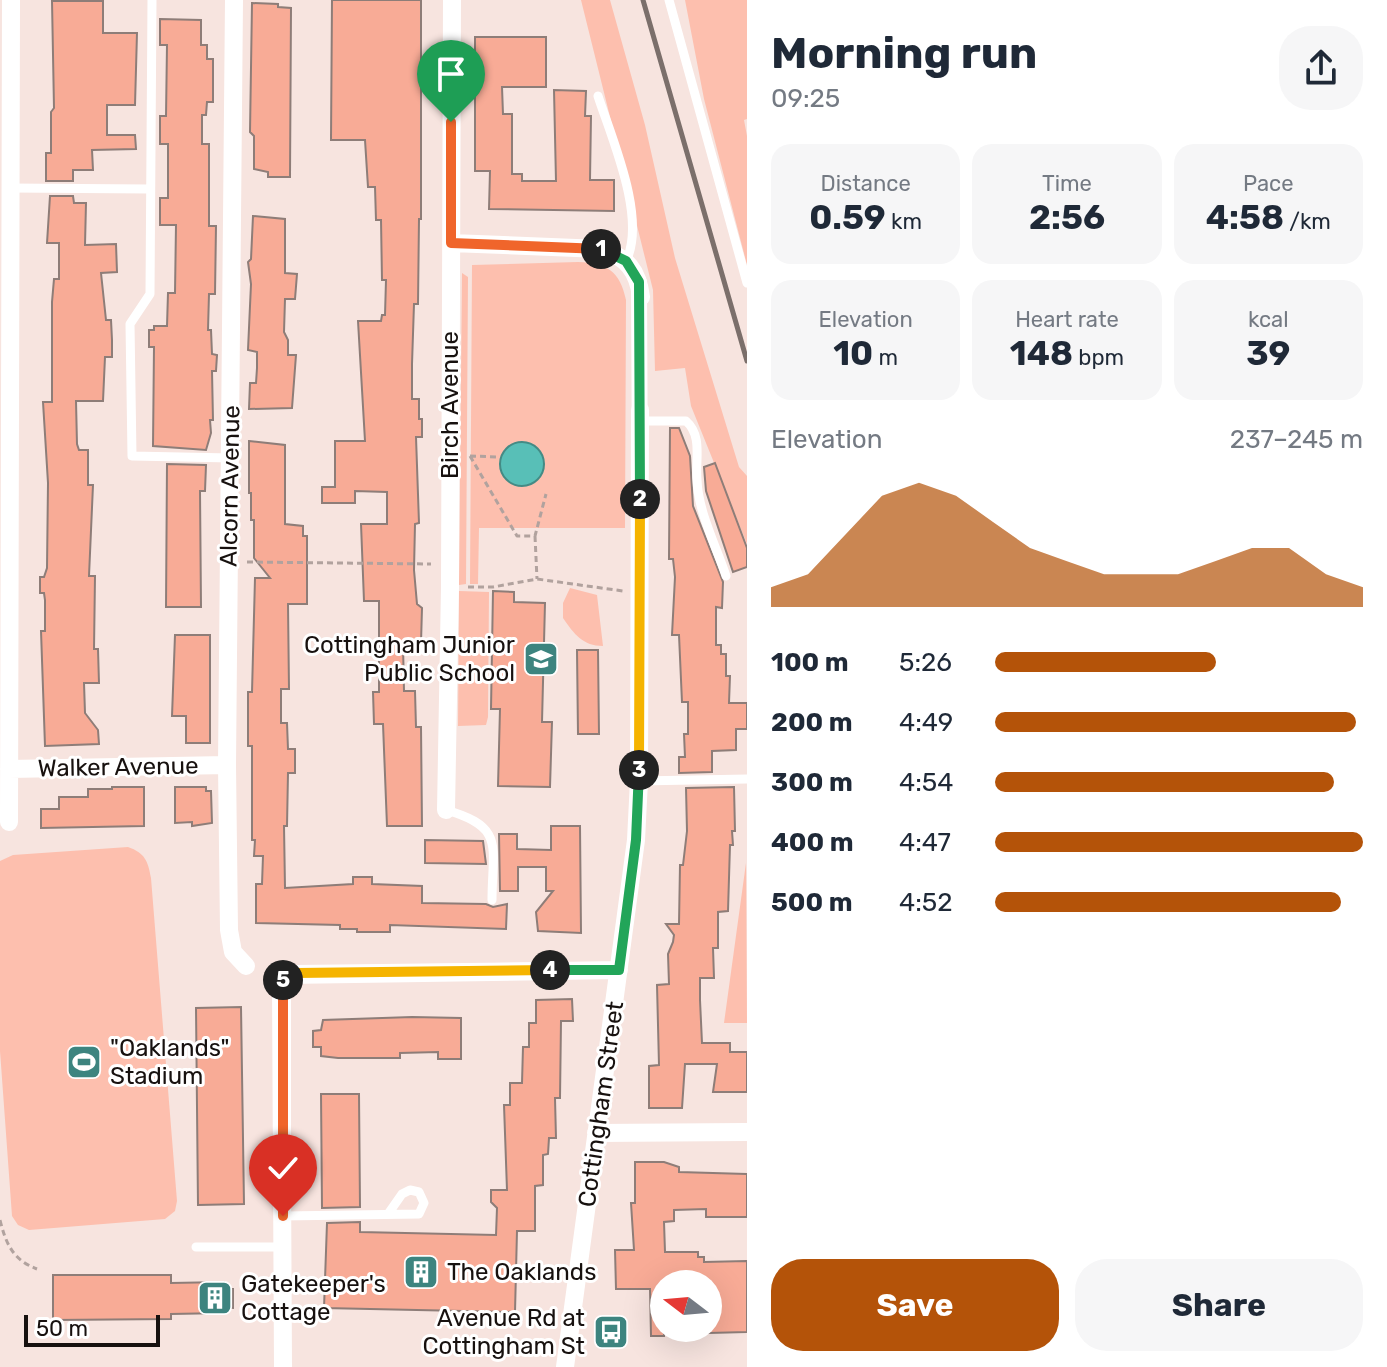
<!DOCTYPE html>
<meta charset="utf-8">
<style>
body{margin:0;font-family:Rubik,sans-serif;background:#f6f6f7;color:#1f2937;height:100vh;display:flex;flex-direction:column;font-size:30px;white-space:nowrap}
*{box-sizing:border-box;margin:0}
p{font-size:26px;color:#747a83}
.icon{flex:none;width:44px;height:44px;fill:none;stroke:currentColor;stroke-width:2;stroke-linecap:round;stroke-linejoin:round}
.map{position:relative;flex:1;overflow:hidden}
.sheet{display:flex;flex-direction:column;background:#fff;width:640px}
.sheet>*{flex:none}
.needle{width:52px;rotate:286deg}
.fabs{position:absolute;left:650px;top:1270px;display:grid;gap:16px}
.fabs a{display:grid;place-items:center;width:72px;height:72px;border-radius:50%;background:#fff;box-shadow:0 8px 32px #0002;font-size:40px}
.scale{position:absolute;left:24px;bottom:20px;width:136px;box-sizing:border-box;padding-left:8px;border:4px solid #17110f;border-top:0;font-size:22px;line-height:28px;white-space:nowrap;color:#17110f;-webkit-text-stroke:6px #fff;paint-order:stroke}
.pin{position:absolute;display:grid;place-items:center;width:68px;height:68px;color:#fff;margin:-82px -34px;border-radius:50% 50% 50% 0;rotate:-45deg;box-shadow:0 0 8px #0007}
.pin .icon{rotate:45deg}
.km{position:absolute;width:40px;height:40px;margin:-20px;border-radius:50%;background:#222;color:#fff;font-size:22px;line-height:40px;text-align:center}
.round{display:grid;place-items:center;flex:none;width:84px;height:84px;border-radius:32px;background:#f6f6f7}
.overview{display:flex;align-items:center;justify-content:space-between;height:136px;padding:0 24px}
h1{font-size:44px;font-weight:700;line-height:60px}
.metrics{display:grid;grid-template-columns:repeat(3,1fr);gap:12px;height:136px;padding:8px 24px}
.metrics div{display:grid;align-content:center;border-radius:20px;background:#f6f6f7;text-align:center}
.metrics b{font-size:34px;font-weight:700}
.metrics small{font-size:22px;font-weight:400}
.metrics p{font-size:22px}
.chart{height:224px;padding:16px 24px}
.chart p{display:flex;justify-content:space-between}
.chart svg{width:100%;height:144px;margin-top:8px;fill:#b45309;opacity:.7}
.primary-button{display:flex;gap:16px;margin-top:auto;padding:16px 24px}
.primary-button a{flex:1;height:92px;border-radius:32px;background:#b45309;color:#fff;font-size:32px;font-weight:700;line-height:92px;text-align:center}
.primary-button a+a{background:#f6f6f7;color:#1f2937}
ul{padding:0 24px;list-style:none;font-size:26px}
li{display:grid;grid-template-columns:128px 96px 1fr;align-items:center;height:60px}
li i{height:20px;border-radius:10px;background:#b45309}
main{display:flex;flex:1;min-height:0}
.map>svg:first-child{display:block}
.green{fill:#fdbfae}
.water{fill:#58bfb7;stroke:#448b85;stroke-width:2}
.building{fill:#f8ab96;stroke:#8e7d78;stroke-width:2}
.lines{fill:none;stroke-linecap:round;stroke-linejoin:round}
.path{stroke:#b1a29e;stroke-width:3;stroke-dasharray:6 4;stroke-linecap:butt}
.service{stroke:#fff;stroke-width:9}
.pedestrian{stroke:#fff;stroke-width:12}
.minor{stroke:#fff;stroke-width:18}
.rail{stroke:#7b6f6b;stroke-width:5}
.split-1-casing{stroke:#fff;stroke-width:16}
.split-2-casing{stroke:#fff;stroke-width:16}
.split-3-casing{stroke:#fff;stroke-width:16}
.split-4-casing{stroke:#fff;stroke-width:16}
.split-5-casing{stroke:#fff;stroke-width:16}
.split-6-casing{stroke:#fff;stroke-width:16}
.split-1{stroke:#f0652b;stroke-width:10}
.split-2{stroke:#22a559;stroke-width:10}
.split-3{stroke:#f5b400;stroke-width:10}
.split-4{stroke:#22a559;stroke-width:10}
.split-5{stroke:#f5b400;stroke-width:10}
.split-6{stroke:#f0652b;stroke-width:10}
.labels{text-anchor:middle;stroke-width:6;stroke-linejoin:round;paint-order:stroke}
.street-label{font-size:24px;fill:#17110f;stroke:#fff}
.poi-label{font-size:24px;fill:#17110f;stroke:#fff;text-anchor:start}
</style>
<main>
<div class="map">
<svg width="747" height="1367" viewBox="0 0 747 1367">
<rect width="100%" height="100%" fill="#f7e4df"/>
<path class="green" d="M 581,0 L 610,0 L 645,125 L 675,258 L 739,467 L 747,476 L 747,544 L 691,406 L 685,368 L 655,371 L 653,290 Z
M 685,0 L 747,0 L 747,119 L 744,120 L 747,136 L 747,265 L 704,99 Z
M 578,262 C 607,263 620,271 626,300 L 625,528 L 479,528 L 478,584 L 470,584 L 472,265 Z
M 462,273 L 468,277 L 466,584 L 459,585 Z
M 570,588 L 597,595 L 603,646 C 583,646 574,634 563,618 L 563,603 Z
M 459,591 L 489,592 L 488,717 L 486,725 L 458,726 Z
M 128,847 C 145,853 148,861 151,878 L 177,1201 L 175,1211 L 165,1219 L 29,1230 L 18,1225 L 12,1216 L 0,1051 L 0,861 L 13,855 Z
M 746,863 L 747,1023 L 724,1023 Z"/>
<path class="water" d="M500 464a22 22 0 1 1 44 0a22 22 0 1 1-44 0Z"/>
<path class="building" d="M 332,0 L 421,0 L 421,219 L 419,219 L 418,304 L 414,304 L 412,364 L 412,399 L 419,399 L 419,419 L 422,419 L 422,437 L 416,437 L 419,523 L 415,524 L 414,570 L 417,604 L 422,608 L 421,643 L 403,644 L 404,691 L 415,691 L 416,727 L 421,727 L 422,826 L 387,826 L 383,724 L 374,724 L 373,692 L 379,692 L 379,601 L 364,601 L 361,524 L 387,524 L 387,492 L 355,491 L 355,503 L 322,503 L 322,487 L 335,487 L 335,441 L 365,441 L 358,321 L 381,321 L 382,315 L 385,315 L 386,280 L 382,280 L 381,220 L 376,220 L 375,187 L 368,187 L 365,140 L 331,140 Z
M 52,1 L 103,1 L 103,33 L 137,33 L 135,105 L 107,105 L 107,135 L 135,135 L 136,149 L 92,150 L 93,170 L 73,170 L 73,181 L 46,181 L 46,153 L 51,153 L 51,112 L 54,108 Z
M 252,3 L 278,4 L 278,7 L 291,8 L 290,177 L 268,177 L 268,172 L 254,169 L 254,136 L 250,132 Z
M 160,19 L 201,20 L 201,45 L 207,45 L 207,59 L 213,59 L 213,102 L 207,102 L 206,115 L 202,115 L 202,144 L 209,144 L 209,226 L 216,226 L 215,294 L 209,294 L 208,330 L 211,330 L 212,354 L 217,355 L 216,371 L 212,371 L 213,420 L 210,420 L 211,433 L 206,450 L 153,446 L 154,347 L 149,347 L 149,330 L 154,330 L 154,326 L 167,326 L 168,293 L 175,293 L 176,225 L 160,225 L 160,198 L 168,198 L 168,144 L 160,144 L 160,116 L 166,116 L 167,45 L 160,45 Z
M 475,37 L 546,37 L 546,87 L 502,87 L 503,114 L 512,114 L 512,174 L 522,174 L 522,181 L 556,181 L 554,90 L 586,91 L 585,116 L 591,116 L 590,180 L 614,180 L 614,211 L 489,209 L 490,171 L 475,171 Z
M 50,196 L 73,196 L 74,203 L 86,203 L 85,245 L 116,244 L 117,272 L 101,273 L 106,320 L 111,320 L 112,340 L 112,357 L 105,357 L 103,401 L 76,401 L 77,444 L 79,450 L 88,450 L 88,485 L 93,485 L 89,576 L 95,576 L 94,649 L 98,649 L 99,683 L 84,683 L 85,713 L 98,730 L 99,744 L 45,746 L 41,631 L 45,631 L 45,600 L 44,593 L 40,593 L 40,577 L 44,577 L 47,568 L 48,483 L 43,402 L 52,402 L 52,302 L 54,279 L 59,279 L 59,243 L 47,243 Z
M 253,216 L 285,219 L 285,273 L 297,274 L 295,299 L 285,299 L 284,332 L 288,340 L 288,355 L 296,355 L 292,408 L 249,409 L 250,383 L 256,383 L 257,368 L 257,352 L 248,350 L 251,284 L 248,262 L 251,259 Z
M 670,428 L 679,428 L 690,456 L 693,506 L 723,582 L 722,608 L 716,607 L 716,645 L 721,645 L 721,654 L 726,654 L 726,676 L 730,676 L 729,703 L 747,703 L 747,729 L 736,729 L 736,750 L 712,751 L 712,772 L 679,773 L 679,757 L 685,757 L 684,734 L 688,734 L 688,702 L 682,702 L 679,635 L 672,635 L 675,577 L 673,559 L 669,559 Z
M 249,441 L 285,445 L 285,524 L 303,526 L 303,536 L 307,536 L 307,604 L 288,604 L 289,689 L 281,689 L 281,723 L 287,723 L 288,749 L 295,749 L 295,773 L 288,773 L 287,826 L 284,826 L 285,888 L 353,884 L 353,877 L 372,877 L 372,884 L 422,886 L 422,903 L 486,904 L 493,907 L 507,904 L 506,929 L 390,925 L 390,932 L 357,932 L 357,929 L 340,929 L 340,925 L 256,923 L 256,884 L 262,884 L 263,856 L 254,856 L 255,840 L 252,840 L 252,746 L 248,746 L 248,692 L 252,692 L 255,578 L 270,578 L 254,558 L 254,520 L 251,520 L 251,493 L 249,493 Z
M 715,463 L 747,548 L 747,567 L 733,572 L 706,491 L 704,467 Z
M 167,464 L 206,465 L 205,491 L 200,491 L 201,607 L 166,607 Z
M 493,591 L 514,592 L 514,602 L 545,603 L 542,722 L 552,722 L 550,787 L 498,786 L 500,709 L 491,709 Z
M 175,635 L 210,635 L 210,743 L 186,743 L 186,716 L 172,716 Z
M 577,650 L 598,650 L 599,734 L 578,734 Z
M 112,787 L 144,787 L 144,826 L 41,828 L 41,809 L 59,809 L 59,797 L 88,797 L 88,789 L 112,789 Z
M 175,787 L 206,787 L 206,791 L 211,791 L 212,823 L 192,826 L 192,822 L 175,823 Z
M 734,787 L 735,831 L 732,831 L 733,845 L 730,845 L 728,911 L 718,912 L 718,948 L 713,948 L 714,978 L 700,978 L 700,1000 L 702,1043 L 730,1043 L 730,1052 L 747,1052 L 747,1092 L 713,1092 L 717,1064 L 685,1064 L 682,1108 L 649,1108 L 649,1066 L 659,1065 L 657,985 L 669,984 L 668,954 L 673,942 L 674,935 L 666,924 L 679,924 L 680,865 L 683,865 L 687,831 L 686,788 Z
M 551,826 L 580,826 L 581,933 L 538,931 L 536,912 L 553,891 L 546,891 L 546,867 L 518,867 L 518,891 L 500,891 L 499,834 L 517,834 L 517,849 L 551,850 Z
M 425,840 L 483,841 L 486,864 L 425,863 Z
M 572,999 L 573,1021 L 561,1021 L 560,1098 L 555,1098 L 556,1138 L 549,1138 L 548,1154 L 543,1155 L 543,1185 L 535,1186 L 535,1231 L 517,1231 L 515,1312 L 324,1308 L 327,1223 L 360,1222 L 360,1232 L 496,1235 L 497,1208 L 491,1202 L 491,1190 L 507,1190 L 504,1105 L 510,1105 L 510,1083 L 522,1083 L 523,1047 L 529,1047 L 529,1023 L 536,1023 L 536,1000 Z
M 241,1007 L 244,1204 L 198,1205 L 196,1008 Z
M 412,1017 L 461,1018 L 461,1059 L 438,1059 L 438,1052 L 400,1053 L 400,1058 L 338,1058 L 321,1056 L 321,1047 L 313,1047 L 313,1031 L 321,1030 L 323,1020 Z
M 321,1094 L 359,1094 L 360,1207 L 322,1208 Z
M 635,1162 L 664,1162 L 679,1167 L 679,1172 L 747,1174 L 747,1217 L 706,1217 L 706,1209 L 674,1210 L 674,1221 L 664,1222 L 665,1252 L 698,1252 L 698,1257 L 704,1257 L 704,1262 L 747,1261 L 747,1332 L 709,1333 L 708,1284 L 664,1284 L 664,1336 L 651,1336 L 650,1289 L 616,1289 L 615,1250 L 634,1250 L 631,1203 L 635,1203 Z
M 53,1275 L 171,1275 L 171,1283 L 224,1282 L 224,1289 L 233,1289 L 233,1308 L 224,1307 L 224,1313 L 171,1314 L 171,1319 L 53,1320 Z"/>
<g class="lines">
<path class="path" d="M 470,456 L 517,536 L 535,536 L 546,494
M 470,456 L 499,457
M 535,536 L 537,579
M 247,562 L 431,564
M 468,587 L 493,587 L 537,579 L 623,591
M 0,1220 C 6,1244 13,1260 37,1269"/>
<path class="service" d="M 152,0 L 150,294 L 130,324 L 132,456 L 231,458
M 669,0 L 747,283
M 598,96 C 612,139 647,218 626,261
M 9,188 L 150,189
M 640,421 L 686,421 C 703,436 695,460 697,480 C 698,511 716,546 726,576
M 639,781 L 747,779
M 446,810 C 506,827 492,847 492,900
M 283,1216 L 419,1214 L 424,1203 L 419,1192 L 410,1190 L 402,1194 L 388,1214
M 196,1247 L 283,1247"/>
<path class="pedestrian" d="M 640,410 L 641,297"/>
<path class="minor" d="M 234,0 L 227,765 L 229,930 L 233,952 L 246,966
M 451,243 L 601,249 C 627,257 638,271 641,297
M 9,769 L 227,765
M 446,810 L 450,587 L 452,0
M 9,822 L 11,0
M 596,1133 L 747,1132
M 283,1367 L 281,983 L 286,975 L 619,970
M 565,1367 L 636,840 L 639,781 L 640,410"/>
<path class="rail" d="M 643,0 L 747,361"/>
</g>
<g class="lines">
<g class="split-1-casing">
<path id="split-1" d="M 451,122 L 451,243 L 601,249"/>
</g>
<g class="split-2-casing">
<path id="split-2" d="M 601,249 L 626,261 L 639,282 L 640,499"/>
</g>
<g class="split-3-casing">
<path id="split-3" d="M 639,770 L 640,499"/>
</g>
<g class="split-4-casing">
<path id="split-4" d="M 550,970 L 619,970 L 636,840 L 639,770"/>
</g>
<g class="split-5-casing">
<path id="split-5" d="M 283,980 L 286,975 L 296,973 L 550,970"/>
</g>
<g class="split-6-casing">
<path id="split-6" d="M 283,980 L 283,1216"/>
</g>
<use href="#split-1" class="split-1"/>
<use href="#split-2" class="split-2"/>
<use href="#split-3" class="split-3"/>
<use href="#split-4" class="split-4"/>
<use href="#split-5" class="split-5"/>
<use href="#split-6" class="split-6"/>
</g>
<defs>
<g id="school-square" transform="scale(1.8)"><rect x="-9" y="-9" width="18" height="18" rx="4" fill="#3d847f" stroke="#fff"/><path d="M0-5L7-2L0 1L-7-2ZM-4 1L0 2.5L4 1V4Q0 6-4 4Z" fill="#fff"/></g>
<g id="stadium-square" transform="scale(1.8)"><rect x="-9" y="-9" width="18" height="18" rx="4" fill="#3d847f" stroke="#fff"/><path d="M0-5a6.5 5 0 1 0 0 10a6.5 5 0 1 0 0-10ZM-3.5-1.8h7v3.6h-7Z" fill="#fff"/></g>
<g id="building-square" transform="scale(1.8)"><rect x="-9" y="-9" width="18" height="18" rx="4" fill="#3d847f" stroke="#fff"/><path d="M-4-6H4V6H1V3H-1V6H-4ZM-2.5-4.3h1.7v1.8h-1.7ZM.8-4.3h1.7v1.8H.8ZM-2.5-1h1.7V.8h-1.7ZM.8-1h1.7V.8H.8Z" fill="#fff"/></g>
<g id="bus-square" transform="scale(1.8)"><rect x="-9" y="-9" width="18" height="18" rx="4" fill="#3d847f" stroke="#fff"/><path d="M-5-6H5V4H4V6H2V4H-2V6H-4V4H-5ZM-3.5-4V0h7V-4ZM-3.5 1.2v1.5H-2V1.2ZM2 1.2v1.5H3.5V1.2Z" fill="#fff"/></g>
</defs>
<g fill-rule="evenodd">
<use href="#school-square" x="541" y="659"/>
<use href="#stadium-square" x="84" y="1062"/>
<use href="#building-square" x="421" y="1272"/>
<use href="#building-square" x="215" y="1298"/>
<use href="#bus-square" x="611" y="1332"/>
</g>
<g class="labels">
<g class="street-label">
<text transform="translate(450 405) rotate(-90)" y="8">Birch Avenue</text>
<text transform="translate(230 486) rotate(-89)" y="8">Alcorn Avenue</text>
<text transform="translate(118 767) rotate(-1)" y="8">Walker Avenue</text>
<text transform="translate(601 1104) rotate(-82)" y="8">Cottingham Street</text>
</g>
<g class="poi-label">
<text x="515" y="653" text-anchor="end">Cottingham Junior<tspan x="515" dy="28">Public School</tspan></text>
<text x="110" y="1056">"Oaklands"<tspan x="110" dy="28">Stadium</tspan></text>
<text x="447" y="1280">The Oaklands</text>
<text x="241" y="1292">Gatekeeper's<tspan x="241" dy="28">Cottage</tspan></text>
<text x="585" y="1326" text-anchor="end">Avenue Rd at<tspan x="585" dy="28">Cottingham St</tspan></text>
</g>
</g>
</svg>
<div class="fabs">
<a><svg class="needle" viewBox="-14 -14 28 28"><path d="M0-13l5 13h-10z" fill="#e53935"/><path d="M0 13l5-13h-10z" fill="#747a83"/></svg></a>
</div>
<div class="scale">50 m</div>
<div class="pin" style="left:451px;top:122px;background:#1e9e55"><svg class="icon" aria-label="arrive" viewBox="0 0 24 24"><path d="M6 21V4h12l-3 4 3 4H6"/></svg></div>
<div class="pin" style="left:283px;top:1216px;background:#d93025"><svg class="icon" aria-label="check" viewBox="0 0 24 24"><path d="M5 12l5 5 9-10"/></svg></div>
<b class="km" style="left:601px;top:249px">1</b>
<b class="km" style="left:640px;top:499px">2</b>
<b class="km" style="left:639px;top:770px">3</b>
<b class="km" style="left:550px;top:970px">4</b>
<b class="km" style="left:283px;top:980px">5</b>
</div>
<section class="sheet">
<div class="overview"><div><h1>Morning run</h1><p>09:25</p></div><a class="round"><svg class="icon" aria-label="share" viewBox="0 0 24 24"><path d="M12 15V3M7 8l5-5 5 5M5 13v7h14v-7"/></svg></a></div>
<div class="metrics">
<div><p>Distance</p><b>0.59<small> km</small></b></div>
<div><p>Time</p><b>2:56</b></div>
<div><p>Pace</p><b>4:58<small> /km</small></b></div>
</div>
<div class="metrics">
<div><p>Elevation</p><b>10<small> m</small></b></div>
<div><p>Heart rate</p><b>148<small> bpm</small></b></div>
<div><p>kcal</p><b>39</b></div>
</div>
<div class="chart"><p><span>Elevation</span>237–245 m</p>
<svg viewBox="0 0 160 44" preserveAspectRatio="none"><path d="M0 44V38L10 34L20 22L30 10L40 6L50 10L60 18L70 26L80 30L90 34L100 34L110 34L120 30L130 26L140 26L150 34L160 38V44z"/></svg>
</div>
<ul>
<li><b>100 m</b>5:26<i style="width:60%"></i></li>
<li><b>200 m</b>4:49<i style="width:98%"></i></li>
<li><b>300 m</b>4:54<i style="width:92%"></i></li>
<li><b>400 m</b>4:47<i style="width:100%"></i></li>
<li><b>500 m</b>4:52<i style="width:94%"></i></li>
</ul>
<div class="primary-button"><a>Save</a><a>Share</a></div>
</section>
</main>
